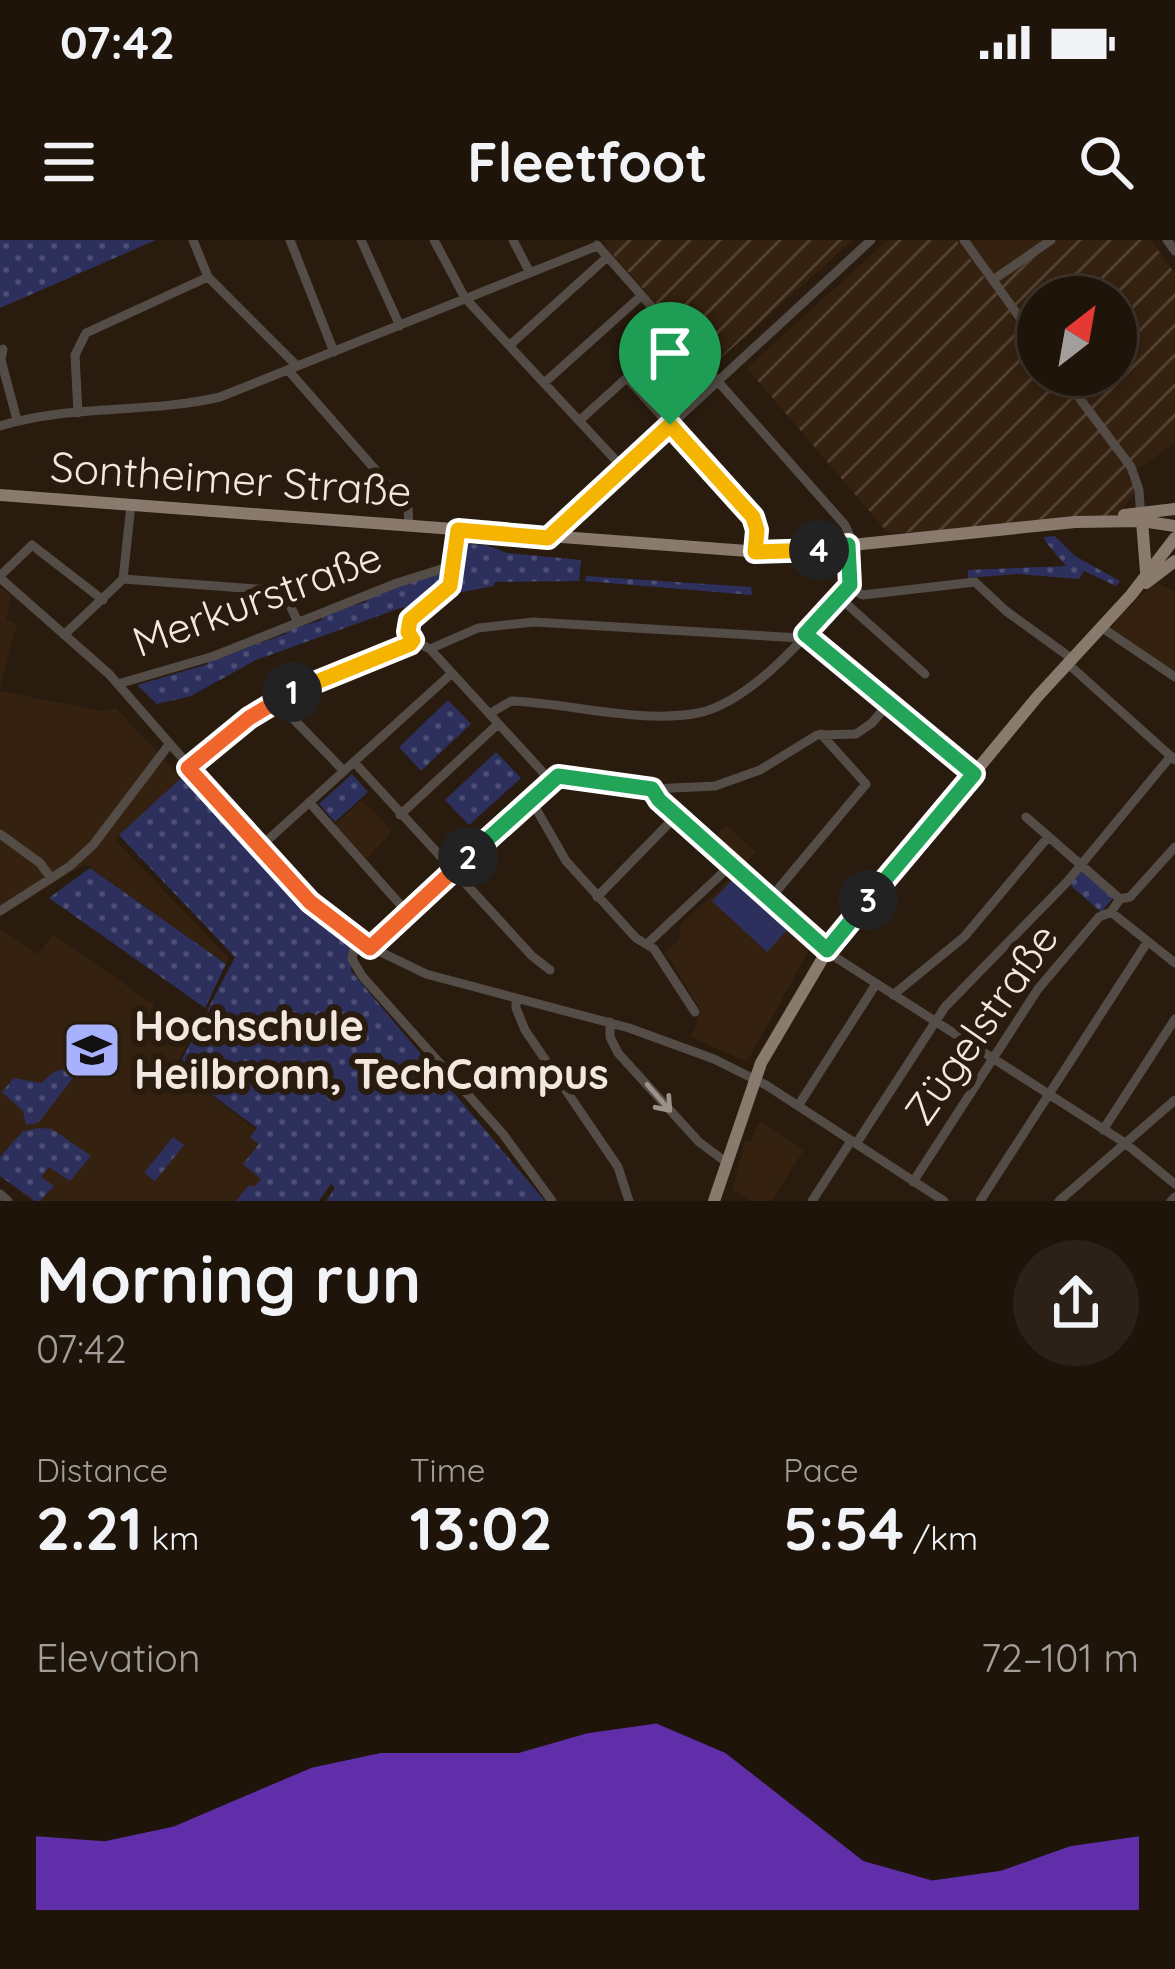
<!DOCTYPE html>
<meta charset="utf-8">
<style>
body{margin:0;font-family:Quicksand,sans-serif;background:#2c2118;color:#f1f3f6;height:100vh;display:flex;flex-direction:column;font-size:45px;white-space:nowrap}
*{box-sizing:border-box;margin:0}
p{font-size:39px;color:#a19e9c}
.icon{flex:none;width:66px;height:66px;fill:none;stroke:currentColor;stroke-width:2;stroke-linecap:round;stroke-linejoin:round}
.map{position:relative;height:961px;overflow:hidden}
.side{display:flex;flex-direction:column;background:#1f140a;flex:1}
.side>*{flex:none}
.needle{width:78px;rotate:31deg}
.tools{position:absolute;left:1017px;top:36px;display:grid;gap:24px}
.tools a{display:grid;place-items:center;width:120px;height:120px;border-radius:50%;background:#1f140a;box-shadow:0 6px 18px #0003,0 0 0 3px #3c332b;font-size:60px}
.pin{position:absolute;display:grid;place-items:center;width:102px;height:102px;color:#fff;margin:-123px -51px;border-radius:50% 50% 50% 0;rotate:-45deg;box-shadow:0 0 12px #0007}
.pin .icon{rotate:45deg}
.km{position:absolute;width:60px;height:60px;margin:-30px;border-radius:50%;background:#222;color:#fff;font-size:33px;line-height:60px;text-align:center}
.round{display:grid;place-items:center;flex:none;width:126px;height:126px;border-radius:63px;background:#2c2118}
.headline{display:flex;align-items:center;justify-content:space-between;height:204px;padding:0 36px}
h1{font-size:66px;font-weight:700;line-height:90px}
.stats{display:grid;grid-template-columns:repeat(3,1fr);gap:18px;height:204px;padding:12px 36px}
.stats div{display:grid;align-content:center}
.stats b{font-size:60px;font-weight:700}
.stats small{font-size:33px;font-weight:400}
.stats p{font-size:33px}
.chart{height:336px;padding:24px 36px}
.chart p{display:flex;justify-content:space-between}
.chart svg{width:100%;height:216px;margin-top:12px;fill:#7c3aed;opacity:.7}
.status{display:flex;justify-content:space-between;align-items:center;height:84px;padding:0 60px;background:#1f140a;direction:ltr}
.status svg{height:33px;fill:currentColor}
header{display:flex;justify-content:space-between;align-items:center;height:156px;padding:0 36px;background:#1f140a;font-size:54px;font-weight:700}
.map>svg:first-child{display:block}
.built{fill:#35210f}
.industrial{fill:url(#industrial-furrows);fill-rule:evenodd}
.green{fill:url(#green-dots)}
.pitch{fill:#2d305d}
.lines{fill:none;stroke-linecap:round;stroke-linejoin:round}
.minor{stroke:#544c46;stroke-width:9}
.major{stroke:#8a7a6d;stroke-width:12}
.oneway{stroke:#9c928b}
.split-1-casing{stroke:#fff;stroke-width:24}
.split-2-casing{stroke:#fff;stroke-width:24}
.split-3-casing{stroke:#fff;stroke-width:24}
.split-4-casing{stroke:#fff;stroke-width:24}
.split-5-casing{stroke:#fff;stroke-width:24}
.split-1{stroke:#f5b400;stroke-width:15}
.split-2{stroke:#f0652b;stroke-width:15}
.split-3{stroke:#22a559;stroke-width:15}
.split-4{stroke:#22a559;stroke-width:15}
.split-5{stroke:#f5b400;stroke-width:15}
.labels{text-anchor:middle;stroke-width:12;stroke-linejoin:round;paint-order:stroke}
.street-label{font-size:42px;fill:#f3e8df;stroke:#291b0e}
.poi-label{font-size:42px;font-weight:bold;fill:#f3e8df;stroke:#291b0e;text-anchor:start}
</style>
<div class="status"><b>07:42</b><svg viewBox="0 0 49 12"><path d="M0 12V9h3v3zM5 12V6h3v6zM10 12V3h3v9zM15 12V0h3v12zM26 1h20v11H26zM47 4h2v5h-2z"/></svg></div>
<header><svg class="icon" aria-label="menu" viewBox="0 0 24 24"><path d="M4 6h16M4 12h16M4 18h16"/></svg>Fleetfoot<svg class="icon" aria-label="search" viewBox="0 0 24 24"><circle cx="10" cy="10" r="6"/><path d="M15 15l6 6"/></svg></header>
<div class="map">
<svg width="1175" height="961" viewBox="0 0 1175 961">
<defs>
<pattern id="industrial-furrows" width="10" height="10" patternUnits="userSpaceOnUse" patternTransform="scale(3)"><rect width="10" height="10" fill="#35210f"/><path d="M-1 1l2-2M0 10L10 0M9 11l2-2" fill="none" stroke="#534132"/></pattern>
<pattern id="green-dots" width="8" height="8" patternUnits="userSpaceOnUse" patternTransform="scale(3)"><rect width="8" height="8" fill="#2d305d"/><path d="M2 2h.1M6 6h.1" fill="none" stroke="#4c4e74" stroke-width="1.8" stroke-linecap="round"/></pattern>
</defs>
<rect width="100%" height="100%" fill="#291b0e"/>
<path class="built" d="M 956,0 L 1051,0 L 990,46 Z
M 1156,342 L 1175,352 L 1175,431 L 1112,390 L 1116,379 Z
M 0,347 L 11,357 L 6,380 L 17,384 L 0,447 Z
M 0,451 L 103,471 L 116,468 L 181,538 L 115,600 L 229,718 L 226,724 L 85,624 L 0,677 Z
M 362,560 L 392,591 L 366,620 L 334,585 Z
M 726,585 L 756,612 L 743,627 L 712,600 Z
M 733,636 L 811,707 L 747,822 L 691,797 L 701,770 L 665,712 L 679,700 L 681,684 Z
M 0,688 L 38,714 L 53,694 L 193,792 L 175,828 L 256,890 L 319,961 L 32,961 L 0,936 Z
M 760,881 L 804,910 L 771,961 L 750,961 L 733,950 L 745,900 L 750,902 Z"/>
<path class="industrial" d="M 605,0 L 853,0 L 712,126 L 608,9 Z
M 888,0 L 956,0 L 990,45 L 1051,0 L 1151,0 L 1175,34 L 1175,203 L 1127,236 L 1137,251 L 1116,277 L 1024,289 L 888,293 L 747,128 ZM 1038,57 L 1116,57 L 1116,135 L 1038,135 Z"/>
<path class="green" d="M 0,0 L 156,0 L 0,68 Z
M 1055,296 L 1075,316 L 1120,341 L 1116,346 L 1084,331 L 1079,339 L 1017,334 L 968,338 L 968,330 L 1066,326 L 1045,301 L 1044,297 Z
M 466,304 L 486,305 L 507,313 L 581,320 L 579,341 L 495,342 L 494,346 L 452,354 L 461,307 Z
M 444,329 L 450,332 L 440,348 L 407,372 L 403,367 L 256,420 L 191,456 L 157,464 L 137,445 L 208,424 L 208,421 L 286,394 L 285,391 L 322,380 L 322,376 L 355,362 L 356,365 L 366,362 L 366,358 Z
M 586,336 L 751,347 L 752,355 L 585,341 Z
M 448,460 L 471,484 L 421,531 L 399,507 Z
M 496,512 L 521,538 L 469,585 L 445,560 Z
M 352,534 L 368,552 L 335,582 L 319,564 Z
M 181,538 L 218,573 L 318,680 L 350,706 L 351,731 L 545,961 L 326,961 L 335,948 L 331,944 L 319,961 L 236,961 L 249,945 L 254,947 L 261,939 L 243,924 L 259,904 L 250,897 L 257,888 L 177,829 L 235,717 L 119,595 Z
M 90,628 L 226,724 L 205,768 L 49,658 Z
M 1081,630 L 1113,658 L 1101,672 L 1069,644 Z
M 70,828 L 76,834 L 38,883 L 26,885 L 23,871 L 2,852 L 14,838 L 41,843 L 54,832 Z
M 40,888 L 52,889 L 91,916 L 70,941 L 49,927 L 41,937 L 54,946 L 40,961 L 35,961 L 0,936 L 0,917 L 23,891 Z
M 173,897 L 184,905 L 155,941 L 144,933 Z"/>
<path class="pitch" d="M 735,637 L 789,688 L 767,712 L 712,661 Z"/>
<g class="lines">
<path class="minor" d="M 193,0 L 208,37 L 297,126
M 290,0 L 334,112
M 361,0 L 400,86
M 434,0 L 465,58 L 623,228
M 513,0 L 530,33
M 964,0 L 1038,103
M 1167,0 L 1175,11
M 597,5 L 845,285 L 854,305
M 993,40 L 1051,0
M 510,105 L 605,19
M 3,109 L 1,120 L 17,180
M 288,130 L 408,267 L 409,286
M 1062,135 L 1131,227 L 1139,250 L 1141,279
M 627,138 L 753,277 L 757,290 L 755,312
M 544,143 L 640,57
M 78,173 L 75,115 L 86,93 L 208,37
M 579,181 L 674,95
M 0,186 C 71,164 148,174 220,157 L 597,6
M 548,298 L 871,0
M 454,325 C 451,364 410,361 408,391 L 413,400 L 430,409 L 550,540
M 0,336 L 32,305 L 103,360
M 0,338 L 109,434 L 294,646 L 356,700 L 426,734 L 629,788 L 714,819 L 766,845 L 944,961
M 123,339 L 283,351 L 298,382
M 849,348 L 863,355 L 975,342 L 1006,371 L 1071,418
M 840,358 L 925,434
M 1101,387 L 1175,437
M 805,394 L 974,534
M 64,395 L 123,339 L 131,265
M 430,409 L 478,388 L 534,382 L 800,398
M 1067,423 L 1175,520
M 118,444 L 214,416 L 397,343 L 454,325 L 458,290
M 275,460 L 343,530
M 489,474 L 511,461 C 568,463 642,484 698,473 C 754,461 810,390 848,350 L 848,305
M 354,522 L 532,716 L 550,730
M 188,528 L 275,460 L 404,408 L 413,400
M 652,549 L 659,560 L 835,717 L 1125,903 L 1175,944
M 531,560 L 566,621 L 636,698 L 654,709 L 695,772
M 309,562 L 406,671
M 400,575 L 498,484
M 1026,577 L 1120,659
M 0,594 L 40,623 L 51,638
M 260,607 L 451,434
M 597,657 L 676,576
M 769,660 L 866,544 L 821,494
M 0,671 L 70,626 L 93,605 L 168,506
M 1111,672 L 1175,723
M 356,700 L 352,719 L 362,736 L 503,894 L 552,961
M 648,703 L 731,625
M 370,708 L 558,536 L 652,549 L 715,546 L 760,530 L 817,495 L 856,494 L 872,483 L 888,464
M 893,755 L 964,697 L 1048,597
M 516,758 L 516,768 L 525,790 L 618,927 L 629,961
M 610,782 L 610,797 L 618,813 L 699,902 L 726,922
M 798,866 L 876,744
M 1103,890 L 1175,779
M 856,904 L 945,767 L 1066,643 L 1171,516
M 913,942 L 1038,749 L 1099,677 L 1111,672 L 1120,659 L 1130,657 L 1175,607
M 0,954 L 8,961
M 812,961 L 851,901
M 980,961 L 1146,704
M 1059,961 L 1175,860
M 1171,961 L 1175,957"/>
<path class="major" d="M 0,255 L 774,313 L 1075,282 L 1142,281 L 1175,286
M 1124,275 L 1175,269
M 1142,281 L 1146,332
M 1146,343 L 1175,321
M 714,961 L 761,823 L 827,711 L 1038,456 L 1131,355 L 1175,298"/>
</g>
<defs><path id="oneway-shaft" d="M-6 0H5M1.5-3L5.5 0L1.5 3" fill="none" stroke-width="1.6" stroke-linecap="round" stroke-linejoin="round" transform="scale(3)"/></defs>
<use class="oneway" href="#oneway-shaft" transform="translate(659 858) rotate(49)"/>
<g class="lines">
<g class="split-1-casing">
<path id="split-1" d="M 292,452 L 410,404 L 413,400 L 408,392 L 410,380 L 450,346 L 458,290 L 548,298 L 670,185"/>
</g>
<g class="split-2-casing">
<path id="split-2" d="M 292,452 L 249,478 L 188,528 L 310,662 L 370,708 L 468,617"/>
</g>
<g class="split-3-casing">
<path id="split-3" d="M 468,617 L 558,536 L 652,549 L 659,560 L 827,710 L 868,660"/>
</g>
<g class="split-4-casing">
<path id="split-4" d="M 819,310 L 848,305 L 850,345 L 805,394 L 974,534 L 868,660"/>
</g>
<g class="split-5-casing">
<path id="split-5" d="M 670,185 L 753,277 L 757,290 L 755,312 L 819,310"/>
</g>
<use href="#split-1" class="split-1"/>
<use href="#split-2" class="split-2"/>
<use href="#split-3" class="split-3"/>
<use href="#split-4" class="split-4"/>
<use href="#split-5" class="split-5"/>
</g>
<defs>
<g id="university-square" transform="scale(3)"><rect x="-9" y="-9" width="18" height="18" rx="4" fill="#a7b1fc" stroke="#291b0e"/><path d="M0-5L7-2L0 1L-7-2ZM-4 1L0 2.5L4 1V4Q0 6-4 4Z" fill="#111"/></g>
</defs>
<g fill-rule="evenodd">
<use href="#university-square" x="92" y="810"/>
</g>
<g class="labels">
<g class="street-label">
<text transform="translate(231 239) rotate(4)" y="15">Sontheimer Straße</text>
<text transform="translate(257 359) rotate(-20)" y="15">Merkurstraße</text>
<text transform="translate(981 784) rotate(-55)" y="15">Zügelstraße</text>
</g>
<g class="poi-label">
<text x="134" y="801">Hochschule<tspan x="134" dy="48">Heilbronn, TechCampus</tspan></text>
</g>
</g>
</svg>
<div class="tools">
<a><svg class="needle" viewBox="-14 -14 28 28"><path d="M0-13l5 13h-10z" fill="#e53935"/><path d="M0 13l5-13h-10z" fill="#a19e9c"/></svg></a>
</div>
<div class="pin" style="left:670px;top:185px;background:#1e9e55"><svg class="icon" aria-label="arrive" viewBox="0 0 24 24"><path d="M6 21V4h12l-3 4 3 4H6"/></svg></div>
<b class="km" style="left:292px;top:452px">1</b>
<b class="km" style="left:468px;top:617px">2</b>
<b class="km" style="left:868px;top:660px">3</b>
<b class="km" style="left:819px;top:310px">4</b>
</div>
<section class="side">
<div class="headline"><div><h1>Morning run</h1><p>07:42</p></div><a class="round"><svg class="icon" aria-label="share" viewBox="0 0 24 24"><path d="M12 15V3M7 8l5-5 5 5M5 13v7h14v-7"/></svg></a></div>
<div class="stats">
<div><p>Distance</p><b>2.21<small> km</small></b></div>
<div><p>Time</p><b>13:02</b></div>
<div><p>Pace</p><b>5:54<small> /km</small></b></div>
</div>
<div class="chart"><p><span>Elevation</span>72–101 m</p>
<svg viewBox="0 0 160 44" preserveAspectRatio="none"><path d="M0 44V29L10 30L20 27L30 21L40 15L50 12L60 12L70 12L80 8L90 6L100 12L110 23L120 34L130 38L140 36L150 31L160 29V44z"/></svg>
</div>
</section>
